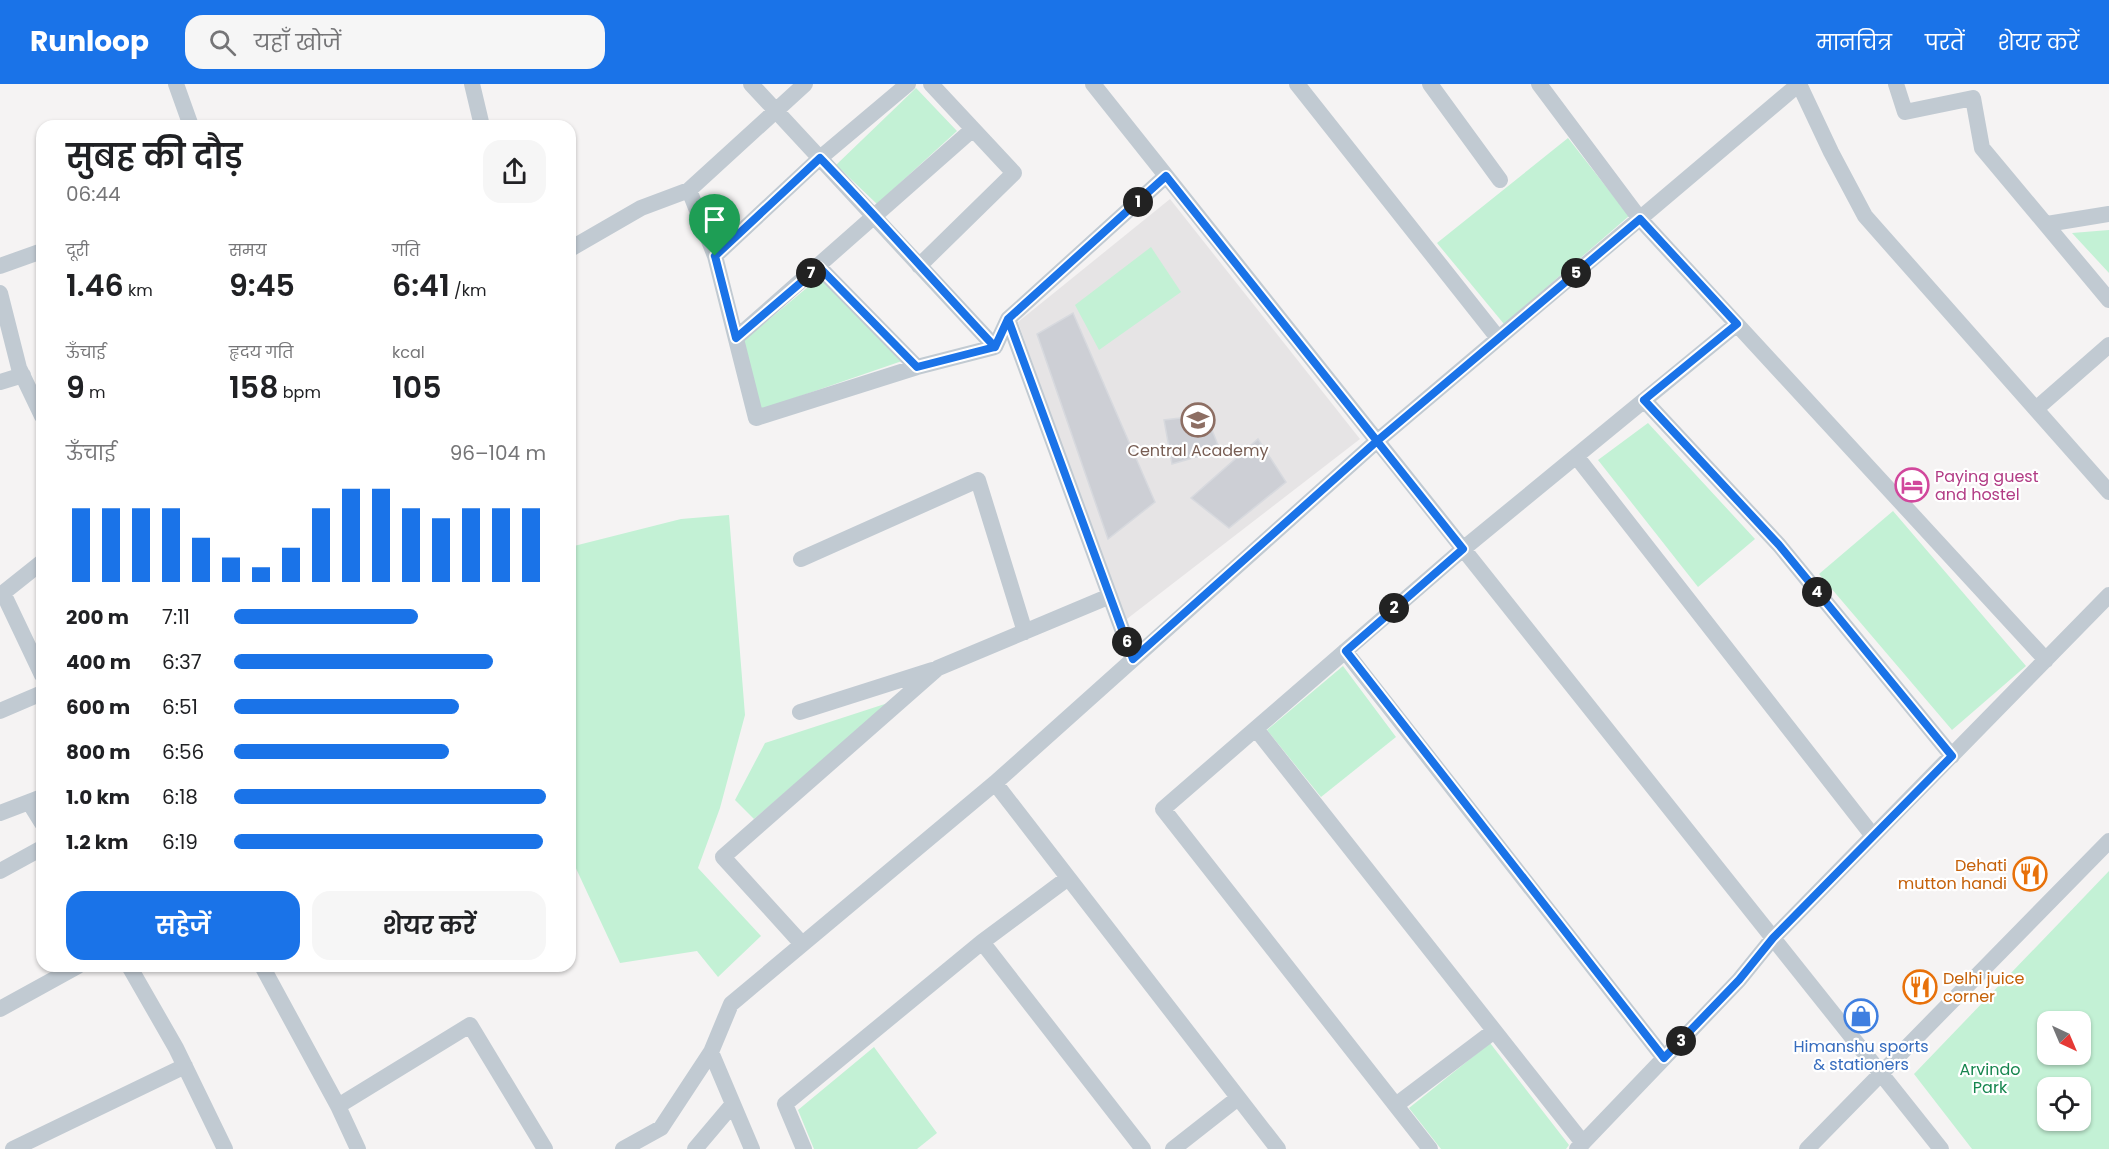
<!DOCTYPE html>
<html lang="hi">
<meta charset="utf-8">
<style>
body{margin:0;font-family:Poppins,"Noto Sans Devanagari",sans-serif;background:#f6f6f6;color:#202124;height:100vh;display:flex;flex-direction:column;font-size:22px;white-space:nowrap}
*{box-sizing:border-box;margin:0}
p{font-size:20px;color:#757577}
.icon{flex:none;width:33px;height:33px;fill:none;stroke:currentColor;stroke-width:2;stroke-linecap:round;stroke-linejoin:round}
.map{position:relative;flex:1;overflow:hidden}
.panel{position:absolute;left:36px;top:36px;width:540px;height:852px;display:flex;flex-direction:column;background:#fff;border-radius:18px;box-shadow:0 2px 4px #0004}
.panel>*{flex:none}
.needle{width:39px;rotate:136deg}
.tools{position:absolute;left:2037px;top:927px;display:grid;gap:12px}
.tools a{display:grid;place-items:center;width:54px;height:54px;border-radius:12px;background:#fff;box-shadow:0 2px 4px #0004;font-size:30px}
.pin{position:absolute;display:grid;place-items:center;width:51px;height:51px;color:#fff;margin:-62px -26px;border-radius:50% 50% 50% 0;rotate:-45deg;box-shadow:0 0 6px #0007}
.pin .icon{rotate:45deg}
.km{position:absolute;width:30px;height:30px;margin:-15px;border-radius:50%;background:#222;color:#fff;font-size:16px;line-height:30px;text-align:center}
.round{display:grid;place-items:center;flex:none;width:63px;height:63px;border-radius:18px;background:#f6f6f6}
.summary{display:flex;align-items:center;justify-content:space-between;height:102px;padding:0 30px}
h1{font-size:33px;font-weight:600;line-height:45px}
.stats{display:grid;grid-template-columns:repeat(3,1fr);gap:9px;height:102px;padding:6px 30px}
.stats div{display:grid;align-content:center}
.stats b{font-size:30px;font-weight:600}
.stats small{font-size:16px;font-weight:400}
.stats p{font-size:16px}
.chart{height:168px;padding:12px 30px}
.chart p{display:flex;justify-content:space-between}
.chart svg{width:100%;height:108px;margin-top:6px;stroke:#1a73e8;stroke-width:6}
.action{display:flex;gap:12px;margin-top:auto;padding:12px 30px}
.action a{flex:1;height:69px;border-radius:18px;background:#1a73e8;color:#fff;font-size:24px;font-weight:600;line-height:69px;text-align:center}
.action a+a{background:#f6f6f6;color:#202124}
ul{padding:0 30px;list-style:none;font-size:20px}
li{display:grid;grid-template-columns:96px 72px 1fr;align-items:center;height:45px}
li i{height:15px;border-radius:8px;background:#1a73e8}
header{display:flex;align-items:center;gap:36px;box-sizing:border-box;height:84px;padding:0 30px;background:#1a73e8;color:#fff}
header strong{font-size:28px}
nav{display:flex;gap:33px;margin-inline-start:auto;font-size:21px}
.search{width:420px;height:54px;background:#f6f6f6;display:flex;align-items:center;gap:15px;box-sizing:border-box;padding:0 21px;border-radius:18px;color:#757577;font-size:22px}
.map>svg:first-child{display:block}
.education{fill:#e6e4e5}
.green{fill:#c3f1d5;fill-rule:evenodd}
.building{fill:#cdcfd5;stroke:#d7d9de;stroke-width:1.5}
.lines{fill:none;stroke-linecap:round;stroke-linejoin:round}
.minor{stroke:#c1cad2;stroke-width:16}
.route-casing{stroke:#fff;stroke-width:12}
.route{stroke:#1a73e8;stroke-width:8}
.labels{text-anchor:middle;stroke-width:4.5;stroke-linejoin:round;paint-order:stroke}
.education-label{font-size:16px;fill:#785e54;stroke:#fff}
.hotel-label{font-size:16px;fill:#b23c85;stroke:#fff;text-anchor:start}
.food-label{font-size:16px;fill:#c56008;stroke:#fff;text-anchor:end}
.shop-label{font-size:16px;fill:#366cbe;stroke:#fff}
.park-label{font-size:16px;fill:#17864f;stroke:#fff}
</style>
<header>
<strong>Runloop</strong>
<div class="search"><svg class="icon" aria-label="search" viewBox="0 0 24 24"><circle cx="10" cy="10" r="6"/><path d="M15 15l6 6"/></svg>यहाँ खोजें</div>
<nav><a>मानचित्र</a><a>परतें</a><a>शेयर करें</a></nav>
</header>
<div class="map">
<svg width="2109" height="1065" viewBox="0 0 2109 1065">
<rect width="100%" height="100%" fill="#f5f3f3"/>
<path class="education" d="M 1170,115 L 1360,355 L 1123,538 L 1018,238 Z"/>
<path class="green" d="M 916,4 L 957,47 L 877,120 L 836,81 Z
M 1568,54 L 1629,132 L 1504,240 L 1437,159 Z
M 2109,146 L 2109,189 L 2072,149 Z
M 1151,163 L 1181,208 L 1099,266 L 1075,221 Z
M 821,192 L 902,277 L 760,326 L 743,257 Z
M 1648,339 L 1755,455 L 1698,503 L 1598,376 Z
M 1893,427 L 2026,582 L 1952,646 L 1819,490 Z
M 729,431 L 745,631 L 720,724 L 698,784 L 761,852 L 718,893 L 697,867 L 620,879 L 573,778 L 570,776 L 570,463 L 681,435 Z
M 1343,582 L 1396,653 L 1321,713 L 1267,646 Z
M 891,618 L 754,735 L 735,716 L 765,659 Z
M 2109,787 L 2109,1065 L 1972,1065 L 1914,990 ZM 2048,938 L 2080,938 L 2080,970 L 2048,970 ZM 2048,1004 L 2080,1004 L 2080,1036 L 2048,1036 Z
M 1490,959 L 1569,1061 L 1566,1065 L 1441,1065 L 1409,1024 Z
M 874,963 L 937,1049 L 917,1065 L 814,1065 L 798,1026 Z"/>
<path class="building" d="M 1073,229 L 1155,418 L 1108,455 L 1037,250 Z
M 1206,331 L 1220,366 L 1172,380 L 1164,336 Z
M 1258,355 L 1286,398 L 1229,444 L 1191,414 Z"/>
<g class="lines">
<path class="minor" d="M 176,0 L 191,42
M 472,0 L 482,42
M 751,0 L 995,263
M 1093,0 L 1941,1065
M 1297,0 L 1498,254
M 1430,0 L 1500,96
M 1539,0 L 1640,135 L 2046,576
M 1896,0 L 1905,28 L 1973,14 L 1982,64 L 2109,216
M 689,106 L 805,0
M 2047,140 L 2109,130
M 570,165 L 641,124 L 689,106 L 715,172 L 756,334 L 917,283 L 995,263 L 1008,235 L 1166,92
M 715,172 L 820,74 L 908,0
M 0,182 L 42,167
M 919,182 L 1014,89 L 931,0
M 819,183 L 917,283
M 0,209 L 19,284 L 42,332
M 1008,235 L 1133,575
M 736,254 L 973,45
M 0,298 L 23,291
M 1644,316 L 1779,461 L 1952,672
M 2036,325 L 2109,261
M 1576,372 L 1873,752
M 801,475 L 978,396 L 1025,548
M 3,509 L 42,591
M 0,510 L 3,509 L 42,478
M 1345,567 L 1664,974
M 0,627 L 42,609
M 800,628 L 932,586
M 1256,645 L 1583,1059
M 995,699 L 1278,1065
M 29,718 L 42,739
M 0,729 L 42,713
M 0,787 L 42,764
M 1068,794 L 982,858 L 1143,1065
M 802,860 L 723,773 L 938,584 L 1110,512
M 129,882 L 176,964 L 225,1065
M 262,882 L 338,1022 L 358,1065
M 0,925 L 78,882
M 711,968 L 752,1065
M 1396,1021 L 1494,947
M 338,1022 L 470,941 L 545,1065
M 13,1065 L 185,982
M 623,1065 L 661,1044 L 711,968 L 731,920 L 995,699 L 1377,357 L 1799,0 L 1831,68 L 1865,132 L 2109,408
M 695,1065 L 733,1020
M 804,1065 L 785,1020 L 982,858
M 1173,1065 L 1238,1014
M 1430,1065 L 1163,725 L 1463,465 L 1737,240
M 1577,1065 L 1739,896 L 1773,854 L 2109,511
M 1807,1065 L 2109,757"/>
</g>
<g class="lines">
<g class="route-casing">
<path id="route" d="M 715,172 L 820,74 C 880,136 936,200 995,263 L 1008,235 L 1166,92 C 1265,216 1364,341 1463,465 L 1346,567 L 1664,974 L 1739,896 L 1773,854 L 1952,672 L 1779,461 L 1644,316 L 1737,240 L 1640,135 L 1377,357 L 1133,575 L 1008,235 L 995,263 L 917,283 L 819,183 L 736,254 L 715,172"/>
</g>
<use href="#route" class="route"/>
</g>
<defs>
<g id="school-ring" transform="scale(1.725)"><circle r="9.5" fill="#fff" stroke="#8d6e63" stroke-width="1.5"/><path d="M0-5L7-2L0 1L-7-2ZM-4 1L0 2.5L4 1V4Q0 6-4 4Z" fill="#8d6e63"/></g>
<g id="hotel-ring" transform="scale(1.725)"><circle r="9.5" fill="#fff" stroke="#d1479c" stroke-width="1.5"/><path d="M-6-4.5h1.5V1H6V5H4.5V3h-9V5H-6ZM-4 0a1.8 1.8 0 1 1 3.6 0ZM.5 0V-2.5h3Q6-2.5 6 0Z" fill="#d1479c"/></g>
<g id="restaurant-ring" transform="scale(1.725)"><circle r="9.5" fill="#fff" stroke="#e8710a" stroke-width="1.5"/><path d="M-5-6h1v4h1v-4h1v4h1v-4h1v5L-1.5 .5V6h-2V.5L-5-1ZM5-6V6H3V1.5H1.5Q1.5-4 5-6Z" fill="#e8710a"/></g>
<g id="shop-ring" transform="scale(1.725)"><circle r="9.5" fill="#fff" stroke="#3f7fe0" stroke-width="1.5"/><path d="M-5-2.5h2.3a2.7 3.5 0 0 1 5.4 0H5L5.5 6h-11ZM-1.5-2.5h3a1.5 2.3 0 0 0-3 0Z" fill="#3f7fe0"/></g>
</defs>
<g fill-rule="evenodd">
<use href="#school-ring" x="1198" y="336"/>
<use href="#hotel-ring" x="1912" y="401"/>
<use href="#restaurant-ring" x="2030" y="790"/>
<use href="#restaurant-ring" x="1920" y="903"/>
<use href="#shop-ring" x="1861" y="932"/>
</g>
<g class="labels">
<g class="education-label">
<text x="1198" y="372">Central Academy</text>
</g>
<g class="hotel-label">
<text x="1935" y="398">Paying guest<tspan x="1935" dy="18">and hostel</tspan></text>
</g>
<g class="food-label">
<text x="2007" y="787">Dehati<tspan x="2007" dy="18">mutton handi</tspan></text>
<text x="1943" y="900" text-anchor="start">Delhi juice<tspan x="1943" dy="18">corner</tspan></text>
</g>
<g class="shop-label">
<text x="1861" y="968">Himanshu sports<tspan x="1861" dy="18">&amp; stationers</tspan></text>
</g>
<g class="park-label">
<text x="1990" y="991">Arvindo<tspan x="1990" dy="18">Park</tspan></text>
</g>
</g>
</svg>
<div class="tools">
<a><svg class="needle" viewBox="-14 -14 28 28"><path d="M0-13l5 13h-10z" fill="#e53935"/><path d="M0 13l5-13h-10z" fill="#757577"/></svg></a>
<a><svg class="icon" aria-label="locate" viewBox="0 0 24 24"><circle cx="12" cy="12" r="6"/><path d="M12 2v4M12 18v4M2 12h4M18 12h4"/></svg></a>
</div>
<div class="pin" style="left:715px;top:172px;background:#1e9e55"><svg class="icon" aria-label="arrive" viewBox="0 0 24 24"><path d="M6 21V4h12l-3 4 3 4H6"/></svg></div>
<b class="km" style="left:1138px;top:118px">1</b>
<b class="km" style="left:1394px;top:524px">2</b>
<b class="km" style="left:1681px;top:957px">3</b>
<b class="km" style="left:1817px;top:508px">4</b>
<b class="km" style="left:1576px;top:189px">5</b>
<b class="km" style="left:1127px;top:558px">6</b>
<b class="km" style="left:811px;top:189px">7</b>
<section class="panel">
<div class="summary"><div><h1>सुबह की दौड़</h1><p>06:44</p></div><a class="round"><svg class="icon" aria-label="share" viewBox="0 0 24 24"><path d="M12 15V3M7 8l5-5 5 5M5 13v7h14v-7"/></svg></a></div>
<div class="stats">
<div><p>दूरी</p><b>1.46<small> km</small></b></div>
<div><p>समय</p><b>9:45</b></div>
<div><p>गति</p><b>6:41<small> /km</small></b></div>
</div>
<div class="stats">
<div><p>ऊँचाई</p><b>9<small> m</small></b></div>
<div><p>हृदय गति</p><b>158<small> bpm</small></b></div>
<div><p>kcal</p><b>105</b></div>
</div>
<div class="chart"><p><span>ऊँचाई</span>96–104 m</p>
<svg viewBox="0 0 160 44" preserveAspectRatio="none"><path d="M5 44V14M15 44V14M25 44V14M35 44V14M45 44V26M55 44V34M65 44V38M75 44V30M85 44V14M95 44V6M105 44V6M115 44V14M125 44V18M135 44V14M145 44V14M155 44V14"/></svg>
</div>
<ul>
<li><b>200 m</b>7:11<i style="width:59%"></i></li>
<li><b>400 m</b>6:37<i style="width:83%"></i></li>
<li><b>600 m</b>6:51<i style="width:72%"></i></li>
<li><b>800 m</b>6:56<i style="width:69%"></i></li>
<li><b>1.0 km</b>6:18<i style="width:100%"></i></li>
<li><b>1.2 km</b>6:19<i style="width:99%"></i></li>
</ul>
<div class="action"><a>सहेजें</a><a>शेयर करें</a></div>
</section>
</div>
